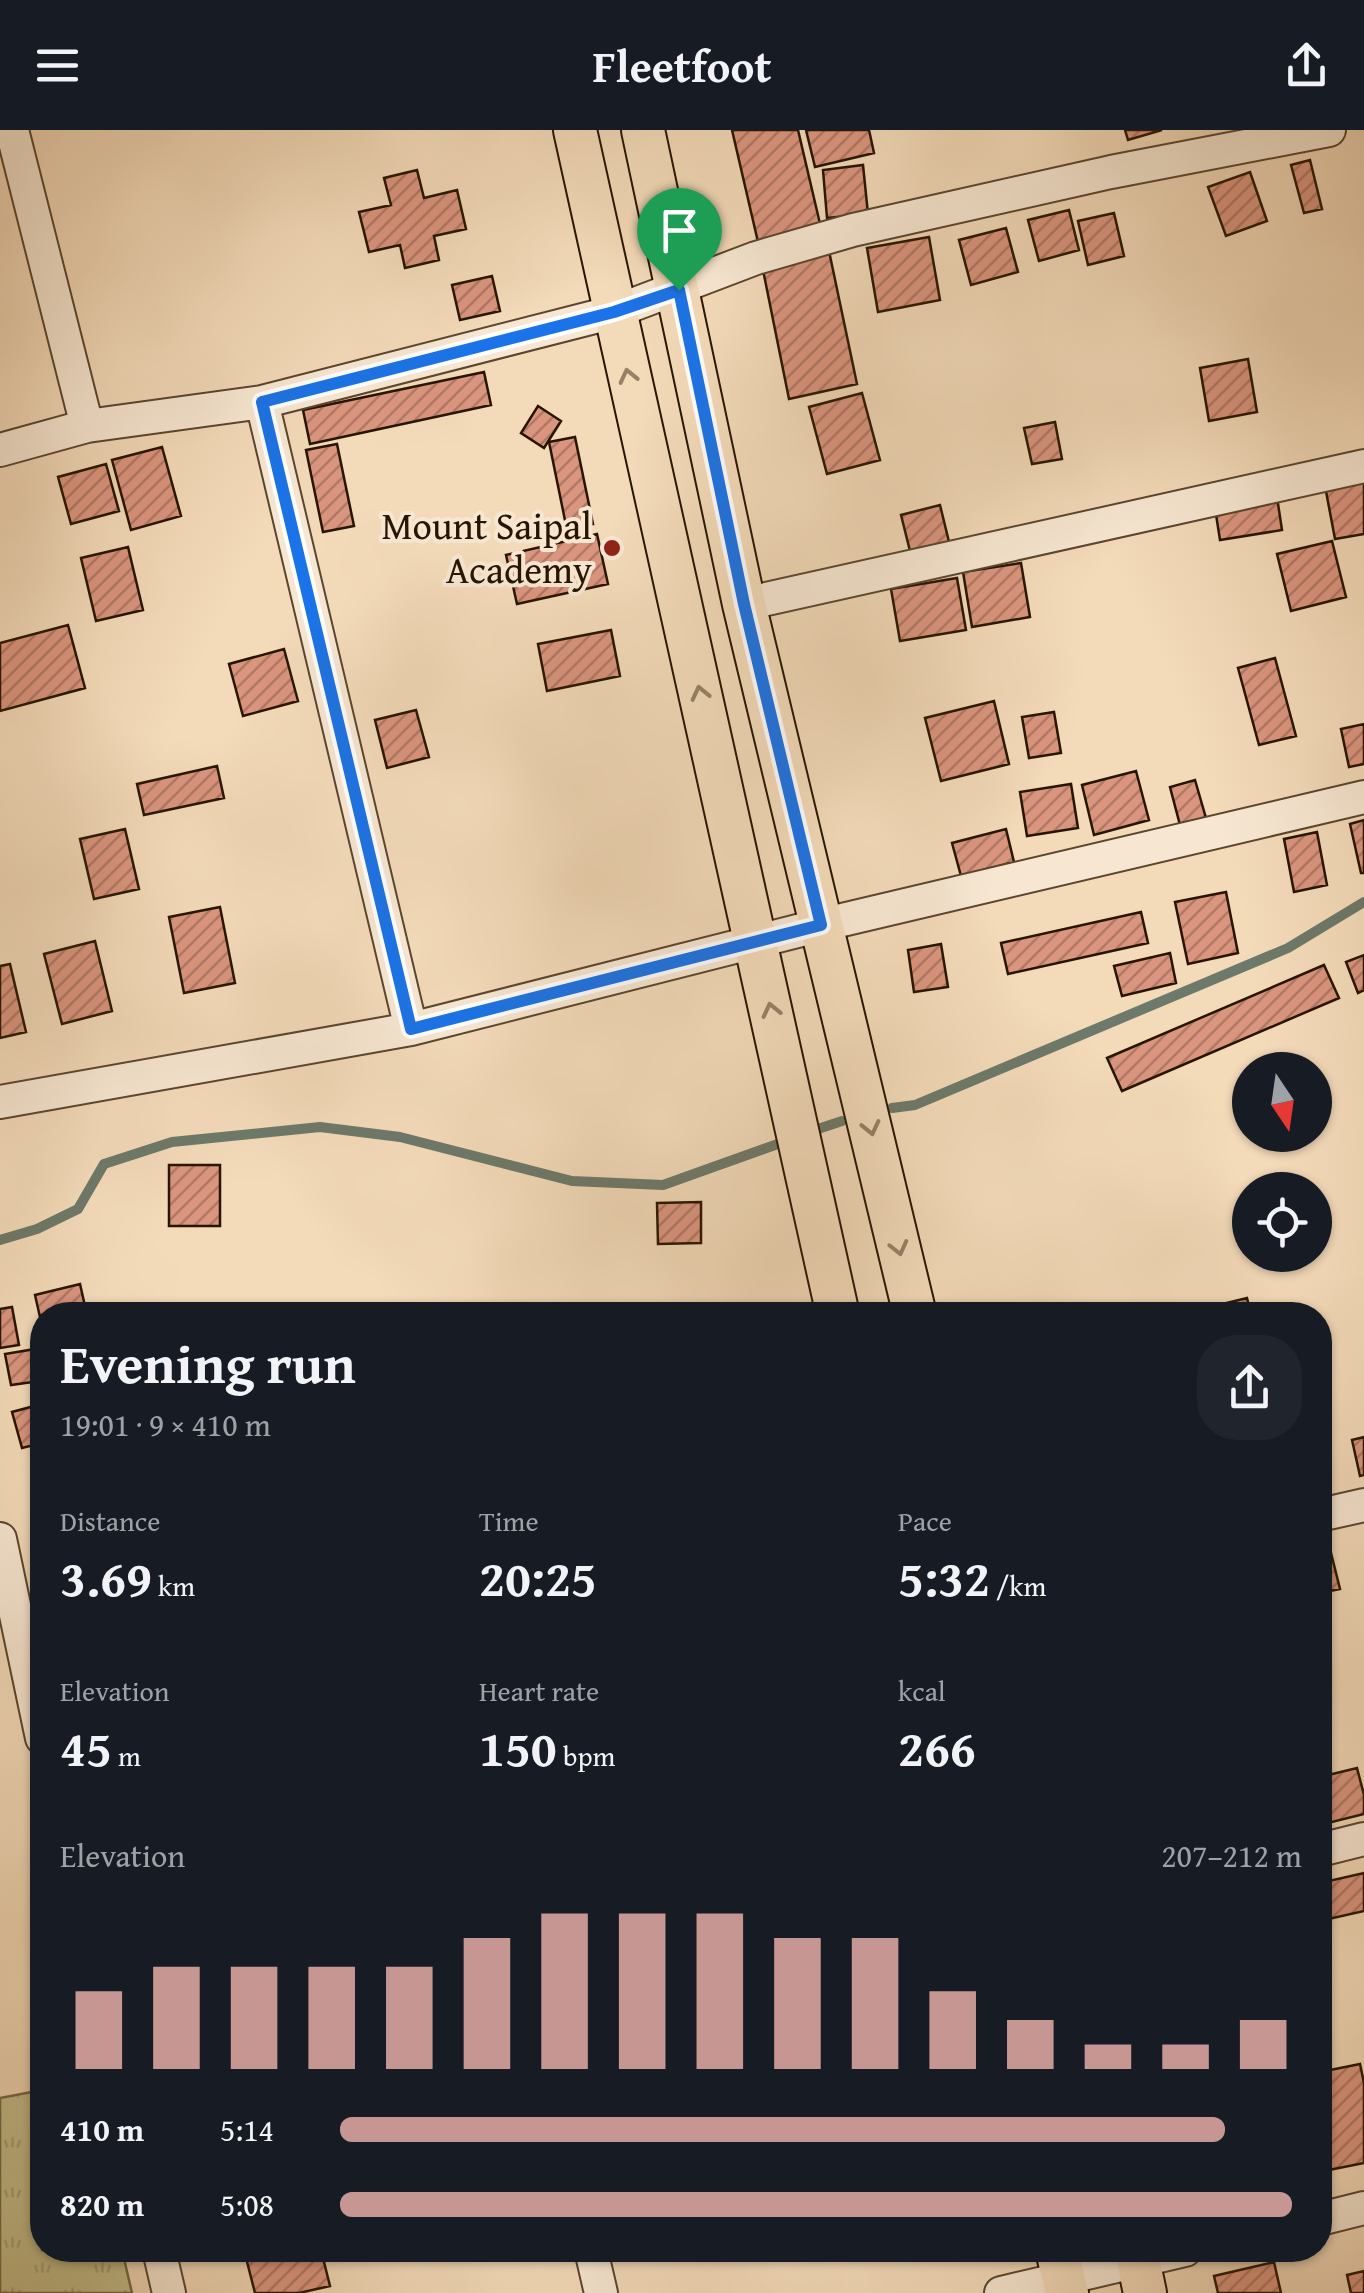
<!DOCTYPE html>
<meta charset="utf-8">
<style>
body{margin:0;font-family:"Gentium Book Plus",serif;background:#20242c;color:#f1f3f6;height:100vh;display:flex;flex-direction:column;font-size:38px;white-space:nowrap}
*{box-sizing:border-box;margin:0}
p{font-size:32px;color:#9ea1a6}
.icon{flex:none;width:55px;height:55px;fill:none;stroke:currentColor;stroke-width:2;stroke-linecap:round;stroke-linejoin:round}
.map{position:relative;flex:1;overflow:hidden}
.side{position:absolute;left:30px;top:1172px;width:1302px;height:960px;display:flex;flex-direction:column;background:#171b24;border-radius:40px;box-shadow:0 2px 8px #0004}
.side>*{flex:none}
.needle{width:65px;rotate:167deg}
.fabs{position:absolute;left:1232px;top:922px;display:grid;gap:20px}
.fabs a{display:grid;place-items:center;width:100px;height:100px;border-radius:50%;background:#171b24;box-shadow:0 2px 8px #0004;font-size:50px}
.pin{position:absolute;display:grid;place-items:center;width:85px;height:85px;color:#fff;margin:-102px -42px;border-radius:50% 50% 50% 0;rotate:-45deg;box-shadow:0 0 10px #0007}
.pin .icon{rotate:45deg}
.round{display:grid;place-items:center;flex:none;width:105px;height:105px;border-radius:40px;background:#20242c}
.summary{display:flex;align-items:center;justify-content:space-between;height:170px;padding:0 30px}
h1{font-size:55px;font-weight:800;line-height:75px}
.metrics{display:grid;grid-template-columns:repeat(3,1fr);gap:15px;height:170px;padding:10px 30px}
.metrics div{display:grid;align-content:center}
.metrics b{font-size:50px;font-weight:800}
.metrics small{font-size:28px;font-weight:400}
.metrics p{font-size:28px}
.chart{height:280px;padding:20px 30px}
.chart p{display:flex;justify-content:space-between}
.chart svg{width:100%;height:180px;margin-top:10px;stroke:#c59692;stroke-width:6}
ul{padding:0 30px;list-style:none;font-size:32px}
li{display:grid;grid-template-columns:160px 120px 1fr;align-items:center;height:75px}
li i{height:25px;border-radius:12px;background:#c59692}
header{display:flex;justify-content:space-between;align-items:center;height:130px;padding:0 30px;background:#171b24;font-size:45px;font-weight:800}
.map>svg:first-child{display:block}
.grass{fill:url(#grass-tufts);stroke:#746945;stroke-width:2.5}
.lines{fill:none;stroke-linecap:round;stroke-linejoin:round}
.stream{stroke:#6d796a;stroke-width:10}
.building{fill:url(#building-hatch);stroke:#271500;stroke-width:2.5}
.minor-casing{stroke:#5a462e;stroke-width:36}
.major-casing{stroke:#271500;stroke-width:46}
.minor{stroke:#f7e7d2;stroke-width:32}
.major{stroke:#f3dab9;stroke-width:42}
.oneway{stroke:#978166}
.route-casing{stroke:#fff;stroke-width:20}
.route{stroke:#1a73e8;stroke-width:12}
.poi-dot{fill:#8f2418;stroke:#f7e7d2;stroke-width:4}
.labels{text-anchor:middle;stroke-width:8;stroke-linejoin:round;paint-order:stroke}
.poi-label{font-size:38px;fill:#271500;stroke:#f7e7d2;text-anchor:end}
</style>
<header><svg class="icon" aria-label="menu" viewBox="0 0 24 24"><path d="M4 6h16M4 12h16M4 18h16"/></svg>Fleetfoot<svg class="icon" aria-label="share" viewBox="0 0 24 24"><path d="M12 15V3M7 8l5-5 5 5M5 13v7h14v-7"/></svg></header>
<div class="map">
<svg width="1364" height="2163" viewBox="0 0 1364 2163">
<defs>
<pattern id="grass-tufts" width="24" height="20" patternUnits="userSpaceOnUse" patternTransform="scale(2.5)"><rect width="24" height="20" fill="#c2bd8a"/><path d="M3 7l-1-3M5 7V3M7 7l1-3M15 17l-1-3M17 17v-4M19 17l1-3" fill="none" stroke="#a7a275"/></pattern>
<pattern id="building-hatch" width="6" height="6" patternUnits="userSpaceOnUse" patternTransform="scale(2.5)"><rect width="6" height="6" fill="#da957e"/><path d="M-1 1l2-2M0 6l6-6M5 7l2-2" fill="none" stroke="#b17865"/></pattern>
</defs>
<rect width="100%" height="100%" fill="#f3dab9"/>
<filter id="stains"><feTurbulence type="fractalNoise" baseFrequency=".002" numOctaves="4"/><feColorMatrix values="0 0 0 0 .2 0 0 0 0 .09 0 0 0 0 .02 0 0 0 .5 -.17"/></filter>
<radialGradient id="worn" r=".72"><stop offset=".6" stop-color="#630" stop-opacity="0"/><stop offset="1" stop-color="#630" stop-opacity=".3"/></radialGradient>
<path class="grass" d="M 42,1960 L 42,2120 L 122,2120 L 132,2163 L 0,2163 L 0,1968 Z"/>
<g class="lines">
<path class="stream" d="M 892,978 L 915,975 L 1288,818 L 1364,772
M 809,1002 L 842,991
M 0,1110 L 37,1099 L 78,1079 L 104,1034 L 172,1012 L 320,997 L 400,1007 L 572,1051 L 663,1055 L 789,1010"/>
</g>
<path class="building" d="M 732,0 L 798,0 L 821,98 L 758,112 Z
M 806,0 L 869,0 L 874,23 L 815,37 Z
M 1125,0 L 1162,0 L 1128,10 Z
M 1310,30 L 1322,79 L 1304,83 L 1291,35 Z
M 863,35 L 868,84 L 827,88 L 823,40 Z
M 417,40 L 424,68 L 457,60 L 466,99 L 434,106 L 439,130 L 405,138 L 400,115 L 369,122 L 359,82 L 391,75 L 384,48 Z
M 1250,42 L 1267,91 L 1226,106 L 1208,57 Z
M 1069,80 L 1079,120 L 1039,131 L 1028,90 Z
M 1114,83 L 1124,126 L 1088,135 L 1078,91 Z
M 1006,98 L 1018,142 L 971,155 L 959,110 Z
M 929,107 L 940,170 L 878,182 L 867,118 Z
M 829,121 L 857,254 L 789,269 L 762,135 Z
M 492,146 L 500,181 L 460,190 L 452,155 Z
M 1248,229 L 1257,282 L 1209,291 L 1200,238 Z
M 484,242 L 491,275 L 310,314 L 303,280 Z
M 862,263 L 880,330 L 827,344 L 809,277 Z
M 538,276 L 561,291 L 544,318 L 521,303 Z
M 1055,292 L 1062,329 L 1032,334 L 1024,298 Z
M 575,307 L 593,394 L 567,400 L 549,312 Z
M 337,314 L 354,396 L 323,402 L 306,320 Z
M 162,317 L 181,386 L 131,400 L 112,330 Z
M 106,334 L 119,381 L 71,394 L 58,347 Z
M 1364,348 L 1364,404 L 1335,409 L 1325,356 Z
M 1277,367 L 1282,400 L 1220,410 L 1215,378 Z
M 940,375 L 951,420 L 912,429 L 901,385 Z
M 597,404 L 608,454 L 517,474 L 506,425 Z
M 1332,411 L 1346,467 L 1291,481 L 1277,424 Z
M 128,417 L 143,480 L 96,491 L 81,428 Z
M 1021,433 L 1030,487 L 972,497 L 963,442 Z
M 957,448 L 966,500 L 900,511 L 891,459 Z
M 68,495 L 85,558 L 0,581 L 0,513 Z
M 611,500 L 620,546 L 547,561 L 538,514 Z
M 284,519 L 298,571 L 243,586 L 229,534 Z
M 1275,528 L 1296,606 L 1259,615 L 1238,538 Z
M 994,571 L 1009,634 L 941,651 L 925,588 Z
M 416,580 L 429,627 L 387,638 L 375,590 Z
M 1054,582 L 1061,623 L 1029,628 L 1022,587 Z
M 1364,594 L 1364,634 L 1349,637 L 1341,599 Z
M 217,636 L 224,668 L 144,685 L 137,654 Z
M 1136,641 L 1149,690 L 1094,705 L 1082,655 Z
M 1195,650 L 1206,688 L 1180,695 L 1170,657 Z
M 1071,654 L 1078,698 L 1027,706 L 1020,662 Z
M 1364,690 L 1364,743 L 1361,743 L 1350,694 Z
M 125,699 L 139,759 L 94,769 L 80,709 Z
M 1006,699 L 1014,732 L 961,746 L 952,713 Z
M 1317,702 L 1327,755 L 1294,762 L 1284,709 Z
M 1226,762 L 1238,823 L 1188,834 L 1175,772 Z
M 220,777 L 235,853 L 184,863 L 169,787 Z
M 1141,782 L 1148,813 L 1008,844 L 1001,813 Z
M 95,811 L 112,881 L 62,894 L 44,824 Z
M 941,814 L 948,857 L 914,862 L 908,820 Z
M 1170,823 L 1176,853 L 1122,866 L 1114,836 Z
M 1364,825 L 1364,860 L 1358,863 L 1346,832 Z
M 10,834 L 26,902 L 0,908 L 0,836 Z
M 1324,835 L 1339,868 L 1122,961 L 1107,928 Z
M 169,1035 L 220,1035 L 220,1096 L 169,1096 Z
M 701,1072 L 701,1113 L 658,1114 L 657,1073 Z
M 80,1154 L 87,1185 L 42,1185 L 42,1196 L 35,1165 Z
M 1247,1168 L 1251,1185 L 1186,1185 L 1185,1183 Z
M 12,1177 L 19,1215 L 0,1218 L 0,1179 Z
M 35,1219 L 40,1251 L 11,1255 L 5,1224 Z
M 42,1274 L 42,1313 L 22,1318 L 12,1282 Z
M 1364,1307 L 1364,1345 L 1360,1346 L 1352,1310 Z
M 1326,1403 L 1340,1459 L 1320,1463 L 1320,1404 Z
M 1357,1638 L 1364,1665 L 1364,1684 L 1320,1695 L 1320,1647 Z
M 1364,1743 L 1364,1781 L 1320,1791 L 1320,1753 Z
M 1360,1934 L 1364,1953 L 1364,2033 L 1329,2040 L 1320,1996 L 1320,1942 Z
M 244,2120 L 321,2120 L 330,2156 L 299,2163 L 255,2163 Z
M 1274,2132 L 1281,2163 L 1218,2163 L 1214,2146 Z
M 1364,2141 L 1364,2163 L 1351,2163 L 1347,2145 Z"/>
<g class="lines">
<g class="minor-casing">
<path id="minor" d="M 12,0 L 87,296
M 262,272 L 411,899
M 0,320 L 87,296 L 262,272 L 614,182 L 756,128 L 853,100 L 1111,42 L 1329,0
M 744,474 L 1364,336
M 0,972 L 411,899 L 821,795 L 1364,667
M 1320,1385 L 1364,1375
M 0,1409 L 42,1608
M 1320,1720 L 1364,1709
M 1320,2089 L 1364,2078
M 159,2120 L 169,2163
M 591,2120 L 601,2163
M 1001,2163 L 1185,2120"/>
</g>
<g class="major-casing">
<path id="major" d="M 575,0 L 838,1185
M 643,0 L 744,474 L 915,1185
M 1057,2120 L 1067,2163
M 1136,2120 L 1145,2163"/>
</g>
<use href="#minor" class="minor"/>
<use href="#major" class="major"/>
</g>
<defs><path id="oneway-chevron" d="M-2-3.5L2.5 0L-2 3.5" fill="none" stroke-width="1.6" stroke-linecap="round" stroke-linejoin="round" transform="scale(2.5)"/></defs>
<g class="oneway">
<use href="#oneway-chevron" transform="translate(628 246) rotate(-103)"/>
<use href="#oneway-chevron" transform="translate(700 563) rotate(-103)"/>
<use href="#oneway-chevron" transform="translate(771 880) rotate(-103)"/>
<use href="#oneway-chevron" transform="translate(871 998) rotate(77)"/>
<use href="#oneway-chevron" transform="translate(899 1118) rotate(76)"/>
</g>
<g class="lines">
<g class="route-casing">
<path id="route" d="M 679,160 L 744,474 L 821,795 L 411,899 L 262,272 L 614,182 Z"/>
</g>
<use href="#route" class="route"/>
</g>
<circle class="poi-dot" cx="612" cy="418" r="10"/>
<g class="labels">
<g class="poi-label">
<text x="592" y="409">Mount Saipal<tspan x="592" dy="44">Academy</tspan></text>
</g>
</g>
<rect width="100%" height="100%" filter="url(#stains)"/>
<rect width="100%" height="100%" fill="url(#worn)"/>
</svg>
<div class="fabs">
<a><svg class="needle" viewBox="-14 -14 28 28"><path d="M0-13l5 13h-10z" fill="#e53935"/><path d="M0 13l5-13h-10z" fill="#9ea1a6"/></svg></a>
<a><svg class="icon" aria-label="locate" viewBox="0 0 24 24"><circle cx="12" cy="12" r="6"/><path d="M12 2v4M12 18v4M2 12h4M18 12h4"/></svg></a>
</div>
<div class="pin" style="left:679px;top:160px;background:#1e9e55"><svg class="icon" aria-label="arrive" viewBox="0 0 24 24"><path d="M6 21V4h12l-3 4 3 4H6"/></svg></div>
<section class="side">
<div class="summary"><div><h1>Evening run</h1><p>19:01 · 9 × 410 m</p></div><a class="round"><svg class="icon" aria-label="share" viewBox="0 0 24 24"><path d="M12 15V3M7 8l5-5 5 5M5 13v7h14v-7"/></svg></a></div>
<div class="metrics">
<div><p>Distance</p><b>3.69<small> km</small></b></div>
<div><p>Time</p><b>20:25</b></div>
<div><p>Pace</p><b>5:32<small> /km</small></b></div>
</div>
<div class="metrics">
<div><p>Elevation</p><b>45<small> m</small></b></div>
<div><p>Heart rate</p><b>150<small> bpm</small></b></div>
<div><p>kcal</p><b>266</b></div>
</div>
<div class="chart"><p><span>Elevation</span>207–212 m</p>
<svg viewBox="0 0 160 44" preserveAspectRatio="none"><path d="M5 44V25M15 44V19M25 44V19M35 44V19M45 44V19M55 44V12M65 44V6M75 44V6M85 44V6M95 44V12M105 44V12M115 44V25M125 44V32M135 44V38M145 44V38M155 44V32"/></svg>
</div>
<ul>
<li><b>410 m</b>5:14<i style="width:92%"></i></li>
<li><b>820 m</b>5:08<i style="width:99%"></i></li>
</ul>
</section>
</div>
